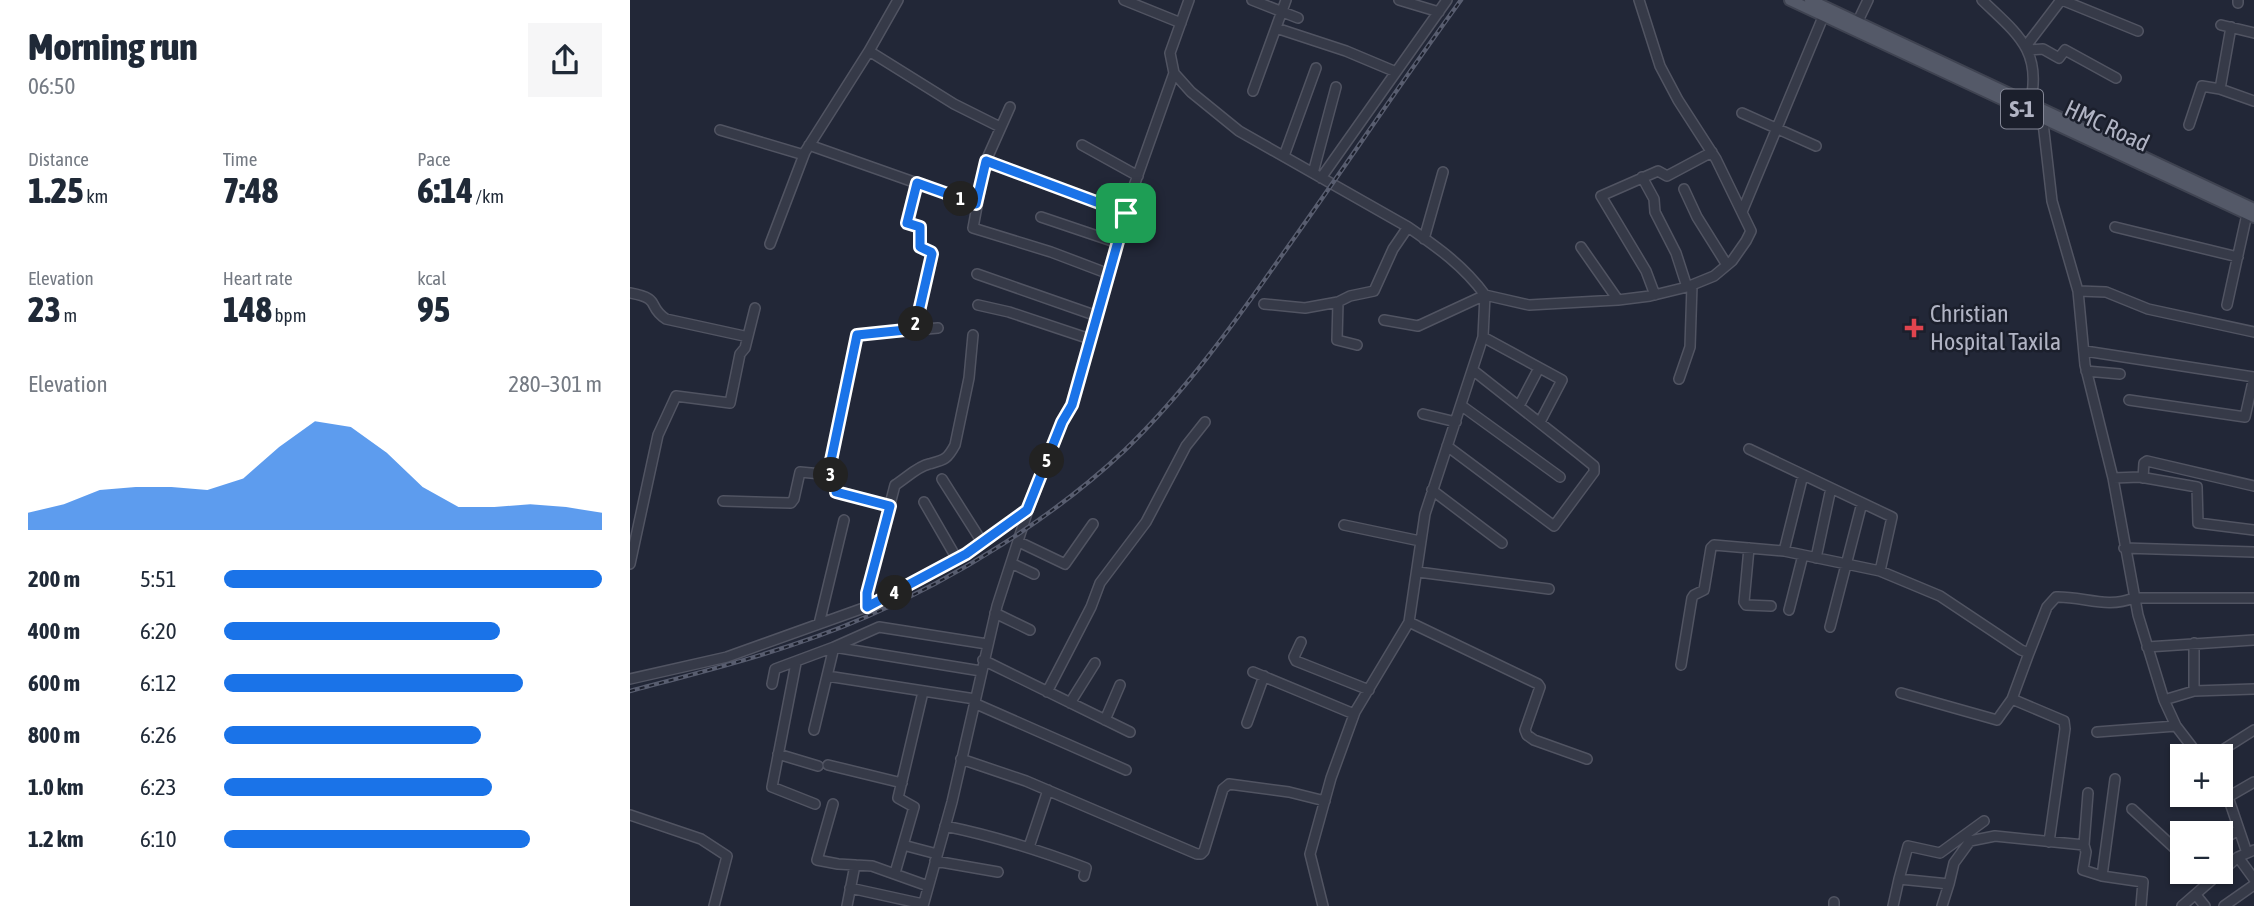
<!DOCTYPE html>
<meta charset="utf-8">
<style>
body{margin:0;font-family:"Asap Condensed",sans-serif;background:#f6f6f7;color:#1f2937;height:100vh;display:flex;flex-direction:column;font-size:26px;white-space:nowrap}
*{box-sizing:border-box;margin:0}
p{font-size:23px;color:#747a83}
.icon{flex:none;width:38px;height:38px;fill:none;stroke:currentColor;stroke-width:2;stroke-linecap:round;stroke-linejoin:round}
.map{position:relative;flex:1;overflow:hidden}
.side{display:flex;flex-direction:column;background:#fff;width:630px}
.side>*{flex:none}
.buttons{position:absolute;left:1540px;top:744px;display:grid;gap:14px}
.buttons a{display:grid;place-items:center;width:63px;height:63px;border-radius:0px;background:#fff;box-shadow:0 2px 5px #0004;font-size:35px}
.pin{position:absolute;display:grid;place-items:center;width:60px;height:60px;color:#fff;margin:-30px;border-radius:14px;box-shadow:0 4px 10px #0006}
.km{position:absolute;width:35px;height:35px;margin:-18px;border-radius:50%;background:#222;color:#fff;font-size:19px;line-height:35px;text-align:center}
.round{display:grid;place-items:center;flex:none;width:74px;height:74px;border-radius:0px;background:#f6f6f7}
.summary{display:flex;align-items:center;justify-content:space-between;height:119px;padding:0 28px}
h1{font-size:38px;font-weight:800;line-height:52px}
.figures{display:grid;grid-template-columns:repeat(3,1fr);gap:10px;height:119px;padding:7px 28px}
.figures div{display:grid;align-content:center}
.figures b{font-size:35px;font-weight:800}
.figures small{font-size:19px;font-weight:400}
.figures p{font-size:19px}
.chart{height:196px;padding:14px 28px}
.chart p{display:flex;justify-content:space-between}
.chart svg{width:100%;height:126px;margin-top:7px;fill:#1a73e8;opacity:.7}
ul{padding:0 28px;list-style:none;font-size:23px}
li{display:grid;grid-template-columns:112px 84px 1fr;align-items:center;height:52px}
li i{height:18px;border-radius:9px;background:#1a73e8}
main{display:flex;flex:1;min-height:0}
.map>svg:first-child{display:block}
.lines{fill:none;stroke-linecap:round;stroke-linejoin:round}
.minor-casing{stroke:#515462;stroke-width:12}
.major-casing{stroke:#3f4351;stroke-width:14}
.minor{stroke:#363a48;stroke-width:9}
.major{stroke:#545968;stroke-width:10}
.rail-casing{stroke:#585d6f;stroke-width:4.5}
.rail{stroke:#1b1f2c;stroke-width:2;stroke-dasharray:5;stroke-linecap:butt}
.route-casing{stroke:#fff;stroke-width:14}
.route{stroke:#1a73e8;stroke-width:9}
.health-dot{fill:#e0444e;stroke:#1b1f2c;stroke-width:2.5}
.labels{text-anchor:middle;stroke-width:5;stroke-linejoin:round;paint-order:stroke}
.shield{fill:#1b1f2c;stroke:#848796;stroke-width:2}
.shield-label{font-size:23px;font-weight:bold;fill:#b1b4c4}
.street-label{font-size:24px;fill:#b1b4c4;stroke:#1b1f2c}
.poi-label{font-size:24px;fill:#b1b4c4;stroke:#1b1f2c;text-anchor:start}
</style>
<main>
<section class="side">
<div class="summary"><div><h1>Morning run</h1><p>06:50</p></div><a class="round"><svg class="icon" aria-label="share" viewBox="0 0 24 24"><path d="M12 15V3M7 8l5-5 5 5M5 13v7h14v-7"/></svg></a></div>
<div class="figures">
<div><p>Distance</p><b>1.25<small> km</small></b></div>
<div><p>Time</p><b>7:48</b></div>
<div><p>Pace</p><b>6:14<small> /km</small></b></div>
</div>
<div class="figures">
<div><p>Elevation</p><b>23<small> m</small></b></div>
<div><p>Heart rate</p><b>148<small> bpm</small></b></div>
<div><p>kcal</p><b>95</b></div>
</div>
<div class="chart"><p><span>Elevation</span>280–301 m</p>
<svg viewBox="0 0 160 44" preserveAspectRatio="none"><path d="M0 44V38L10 35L20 30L30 29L40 29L50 30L60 26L70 15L80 6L90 8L100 17L110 29L120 36L130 36L140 35L150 36L160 38V44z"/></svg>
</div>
<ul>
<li><b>200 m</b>5:51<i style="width:100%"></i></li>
<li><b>400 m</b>6:20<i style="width:73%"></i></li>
<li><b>600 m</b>6:12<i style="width:79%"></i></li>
<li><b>800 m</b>6:26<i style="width:68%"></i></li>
<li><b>1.0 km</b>6:23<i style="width:71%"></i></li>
<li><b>1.2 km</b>6:10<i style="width:81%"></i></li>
</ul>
</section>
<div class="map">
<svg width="1624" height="906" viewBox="0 0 1624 906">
<rect width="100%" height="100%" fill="#222737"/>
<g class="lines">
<g class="minor-casing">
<path id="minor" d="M 494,0 L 551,23
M 622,0 L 668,18
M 769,0 L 809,12
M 1352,0 C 1386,33 1413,50 1400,104
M 1432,0 L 1508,31
M 1608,3 L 1608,0
M 1227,23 L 1238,0
M 1591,25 L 1624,33
M 1601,27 L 1590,89 L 1624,101
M 646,28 L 716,51 L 766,72
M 1396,46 L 1431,0
M 1398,50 L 1413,49 L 1429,58 L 1435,50 L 1486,78
M 239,51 L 324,104 L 370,127
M 544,73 L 561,92 L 609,131 L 778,227 C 807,247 834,266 855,295 L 853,337 L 795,514 L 779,622 L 725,712 L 701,778 L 680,854 L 693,906
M 623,91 L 656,0
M 380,107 L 355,163 L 343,228 L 421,252 L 479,274
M 1112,113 L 1186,146
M 1412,114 L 1422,201 L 1448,291 L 1455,365 L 1483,478 L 1508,615 L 1534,700 L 1546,726 L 1569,756
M 1559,125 L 1572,86 L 1590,89
M 90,130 L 174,155
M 179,145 L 346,204
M 452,145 L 508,176
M 654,156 L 686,68
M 356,161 L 497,213
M 683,173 L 706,87
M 1012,177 L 1024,199 L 1025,212 L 1046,253 L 1057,287
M 691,178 L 817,0
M 1054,189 L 1067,217 L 1097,265
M 1112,212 L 1193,17
M 411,217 L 488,243
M 1485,227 L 1608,257
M 794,239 L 813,172
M 140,244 L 175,152 L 239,51 L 268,0
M 951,247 L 988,300
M 347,274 L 467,316
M 1448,291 L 1476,292 L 1518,309 L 1624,332
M 0,293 C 33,299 16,306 36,319 L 114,336
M 1025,295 L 1016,271 L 971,196 L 1028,171 L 1037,176 L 1082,152
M 708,302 L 707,340 L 727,345
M 634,304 L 675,308 L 708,302 L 720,296 L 744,291 L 763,249 L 778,227
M 348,305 L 379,312 L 460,339
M 1597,305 L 1617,214
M 754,320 L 788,326 L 855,295 L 899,305 L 988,300 L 1020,296 L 1057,287 L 1084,276 L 1102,261 L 1116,241 L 1121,231 L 1086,159 L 1048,100 L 1030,66 L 1009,0
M 285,329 L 302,254 L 290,247 L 290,227 L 277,223 L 287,183
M 853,337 L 932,380 L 910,422
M 1455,351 L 1624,377
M 1456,371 L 1490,374
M 1049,379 L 1060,347 L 1062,285
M 1499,400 L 1615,417 L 1624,377
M 832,406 L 930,477
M 889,406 L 909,368
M 793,414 L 826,422
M 817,446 L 924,526 L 964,472 L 964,466 L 948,453 L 844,371
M 1119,449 L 1262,517 L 1250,571
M 198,475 L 227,335 L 308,328
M 1483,478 L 1510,477 L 1567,487 L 1568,523 L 1624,530
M 1513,478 L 1514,463 L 1517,461 L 1624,486
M 312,479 L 352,542
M 802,490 L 872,543
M 93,501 L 161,503 L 164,499 L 170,472 L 202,475 L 206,477 L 206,491 L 260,506
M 294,502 L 327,559
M 714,525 L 790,541
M 389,542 L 435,564 L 463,524
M 1119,548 L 1114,602 L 1116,605 L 1141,606
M 1494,548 L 1624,552
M 1154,551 L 1173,475
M 1186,558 L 1201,488
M 381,563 L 404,574
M 0,564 L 28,435 L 46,396 L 100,403 L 110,354 L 115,348 L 125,308
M 788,572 L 919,589
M 237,607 L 237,593 L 265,485 C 275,479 288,466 299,464 C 314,460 317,460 325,445 L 339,378 L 343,335
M 1159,610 L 1173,555
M 365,613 L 400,630
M 779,622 L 908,684 L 910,687 L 895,730 L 897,735 L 904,740 L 957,759
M 189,624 L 214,520
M 1200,627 L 1232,503
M 671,642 L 664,657 L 666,661 L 739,690
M 1564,643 L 1564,691
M 1517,647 L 1624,640
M 353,660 L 500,732
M 166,663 L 142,787 L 185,804
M 1051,665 L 1062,598 L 1064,595 L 1074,590 L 1081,548 L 1084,545 L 1154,551 L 1250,571 L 1310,596 L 1391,650 L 1399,653 L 1417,607 L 1426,597 C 1452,596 1478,609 1503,598 L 1624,598
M 623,672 L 724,714
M 197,676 L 345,699
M 0,679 L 97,657 L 242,605 L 336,554 L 398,510
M 142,684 L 145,669 L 204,647 L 351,671
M 417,692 L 461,607 L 470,583 L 516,522 L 556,446 L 575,422
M 1271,693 L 1367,720 L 1382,699 L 1399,653
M 1382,699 L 1434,721 L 1435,729 L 1419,842
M 1534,700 L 1564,691 L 1624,689
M 344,703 L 496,770
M 440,703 L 465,663
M 475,720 L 490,685
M 617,723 L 634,676
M 184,730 L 204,647 L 249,627 L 357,644
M 1467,732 L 1546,726
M 148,754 L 188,766
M 1583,756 L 1624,730
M 331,759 L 396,781 L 567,854 L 571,854 L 574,851 L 593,789 L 599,784 L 659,792 L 695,801
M 198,765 L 272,783
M 1591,785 L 1598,797 L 1617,853
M 1598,797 L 1624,782
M 203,804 L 187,860 L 208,864 L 242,866 L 298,886
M 1502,809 L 1552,855
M 0,815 L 71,839 L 97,856 L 84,906
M 315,826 C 364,836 409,850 456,868 L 454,876
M 1591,841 L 1608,830
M 273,845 L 307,854
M 1454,845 L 1458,793
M 399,847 L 418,790
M 1608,857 L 1624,879
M 305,861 L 368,872
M 265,873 L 284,807 L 268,798 L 293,692
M 1472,876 L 1485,779
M 1269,879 L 1278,846 L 1310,853 L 1354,821
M 220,888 L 293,904
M 1566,895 L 1575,906
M 217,906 L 225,865
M 293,906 L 322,802 L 367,606 L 398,510 L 432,423 L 442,405 L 504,186 L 544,73 L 540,53 L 559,0
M 1204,906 L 1204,902
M 1263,906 L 1269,879 L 1319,884 L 1324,863 L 1340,841 L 1365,836 L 1454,845 L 1456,852 L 1453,870 L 1472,876 L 1513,882 L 1511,906
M 1312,906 L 1319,884
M 1552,906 L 1608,857 L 1624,850
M 1594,906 L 1624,885"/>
</g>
<g class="major-casing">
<path id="major" d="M 1160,0 L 1624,217
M 1180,0 L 1624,209"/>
</g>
<use href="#minor" class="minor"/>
<use href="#major" class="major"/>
<g class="rail-casing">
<path id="rail" d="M 0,691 C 79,670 160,650 236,617 C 326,578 423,518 495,450 C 554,393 603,325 650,258 C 711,173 769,85 831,0"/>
</g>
<use href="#rail" class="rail"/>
</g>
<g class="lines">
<g class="route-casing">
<path id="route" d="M 356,161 L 496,213 L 442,405 L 432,422 L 397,510 L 336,554 L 237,607 L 237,593 L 260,506 L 206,492 L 206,477 L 198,475 L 227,335 L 285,329 L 302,254 L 301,252 L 290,247 L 290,227 L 277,223 L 287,183 L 346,204 Z"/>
</g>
<use href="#route" class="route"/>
</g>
<path class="health-dot" d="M1280.5 317.5h7v7h7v7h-7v7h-7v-7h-7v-7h7z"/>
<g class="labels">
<rect class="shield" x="1371" y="89.5" width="42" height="39" rx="5"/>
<g class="shield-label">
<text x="1392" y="117">S-1</text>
</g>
<g class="street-label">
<text transform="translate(1477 126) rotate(25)" y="8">HMC Road</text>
</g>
<g class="poi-label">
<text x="1300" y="322">Christian<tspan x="1300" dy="28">Hospital Taxila</tspan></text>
</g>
</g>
</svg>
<div class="buttons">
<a>+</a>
<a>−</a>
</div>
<div class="pin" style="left:496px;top:213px;background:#1e9e55"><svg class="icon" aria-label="arrive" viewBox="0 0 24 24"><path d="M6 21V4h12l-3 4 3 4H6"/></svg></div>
<b class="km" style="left:331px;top:199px">1</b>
<b class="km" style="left:286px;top:324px">2</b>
<b class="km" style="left:201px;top:475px">3</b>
<b class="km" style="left:265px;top:593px">4</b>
<b class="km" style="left:417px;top:461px">5</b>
</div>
</main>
